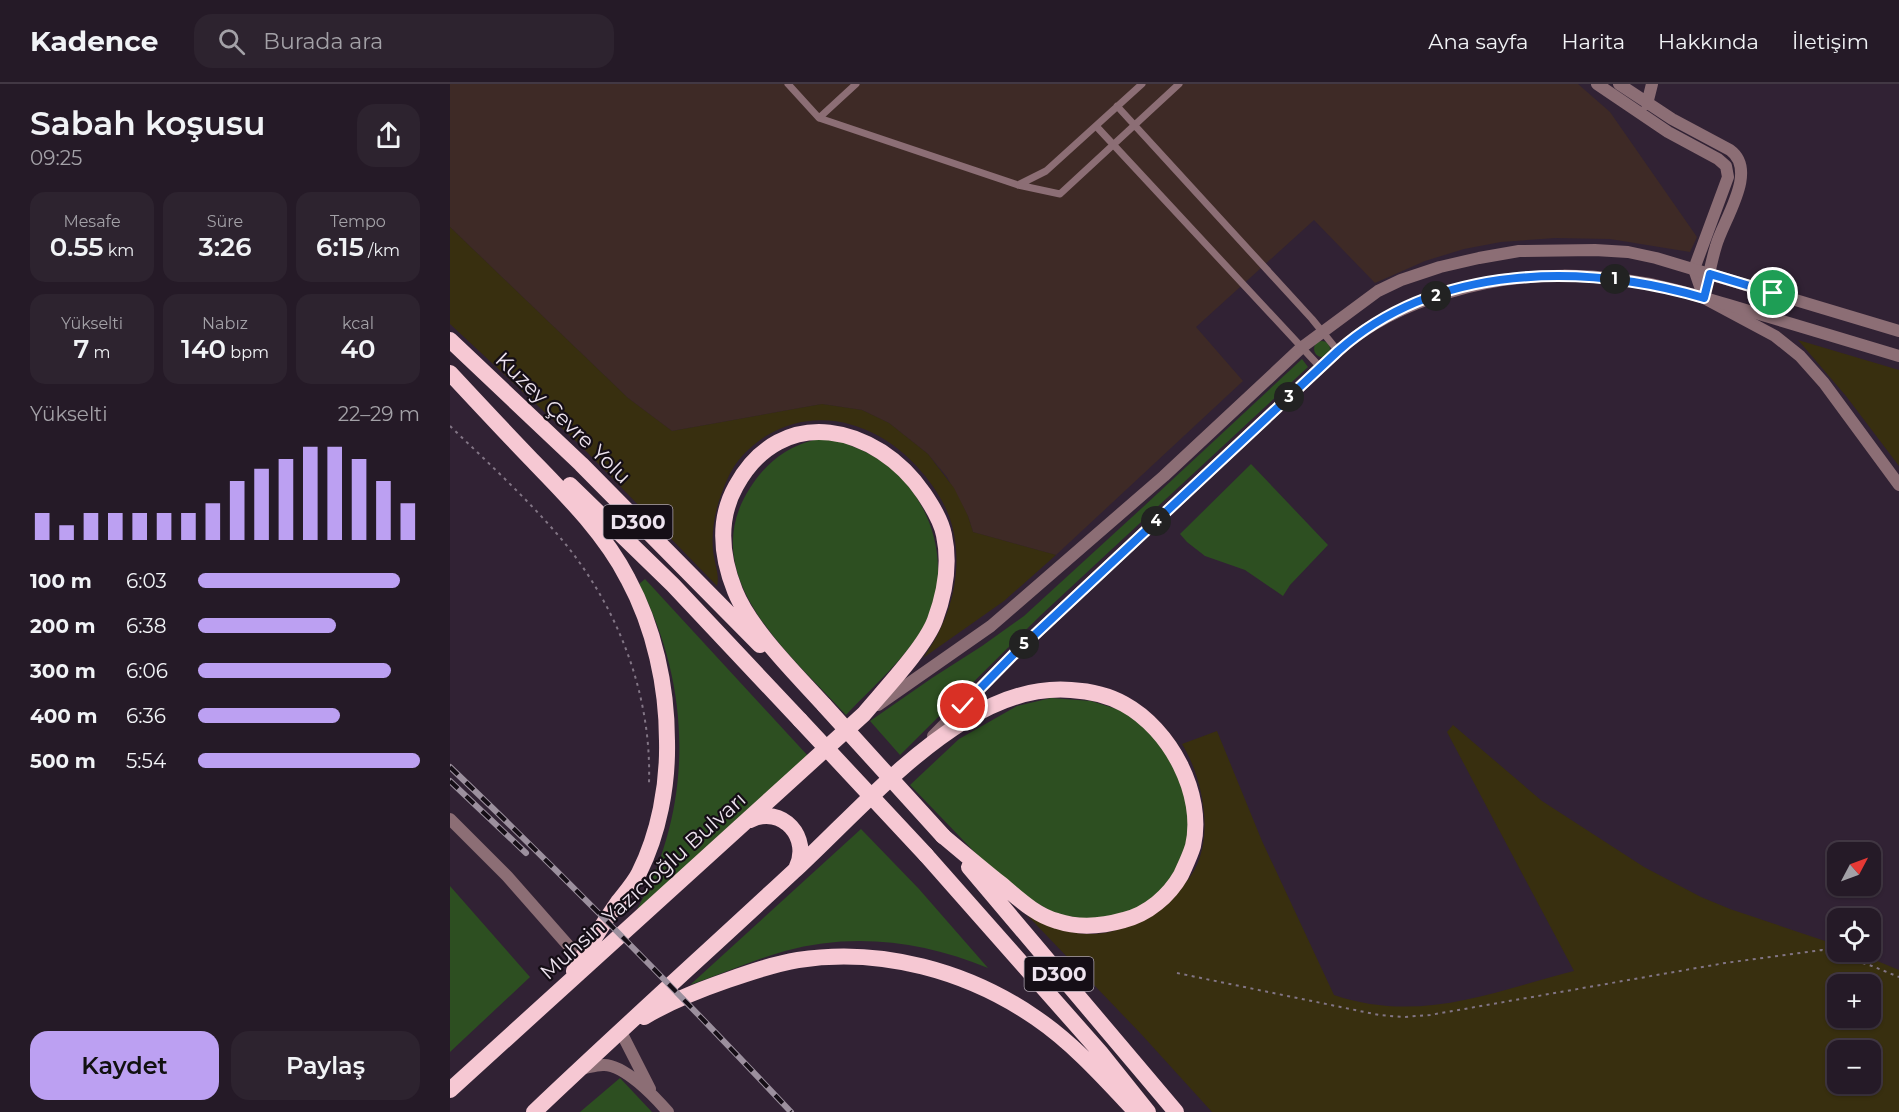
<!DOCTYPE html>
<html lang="tr">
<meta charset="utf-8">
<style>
body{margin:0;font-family:Montserrat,sans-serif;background:#2d232f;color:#f1f3f6;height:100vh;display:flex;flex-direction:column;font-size:22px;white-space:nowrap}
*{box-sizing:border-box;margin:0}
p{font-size:20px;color:#a3a1a7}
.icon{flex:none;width:33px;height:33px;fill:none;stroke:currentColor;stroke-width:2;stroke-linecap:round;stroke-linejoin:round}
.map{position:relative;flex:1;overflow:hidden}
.sheet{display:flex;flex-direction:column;background:#251a27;width:450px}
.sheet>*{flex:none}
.needle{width:39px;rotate:49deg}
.buttons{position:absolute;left:1377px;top:758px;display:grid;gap:12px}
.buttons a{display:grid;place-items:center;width:54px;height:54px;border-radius:12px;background:#251a27;box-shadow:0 2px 4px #0004,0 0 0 2px #423844;font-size:30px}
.pin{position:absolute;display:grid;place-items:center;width:51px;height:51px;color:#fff;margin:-26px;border:3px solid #fff;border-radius:50%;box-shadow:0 2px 6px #0007}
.km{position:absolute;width:30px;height:30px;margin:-15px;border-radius:50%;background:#222;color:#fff;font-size:16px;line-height:30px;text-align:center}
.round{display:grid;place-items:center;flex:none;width:63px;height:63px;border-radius:18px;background:#2d232f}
.headline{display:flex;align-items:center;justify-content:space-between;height:102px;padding:0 30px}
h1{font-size:33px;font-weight:600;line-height:45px}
.stats{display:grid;grid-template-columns:repeat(3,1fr);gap:9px;height:102px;padding:6px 30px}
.stats div{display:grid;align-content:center;border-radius:15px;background:#2d232f;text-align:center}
.stats b{font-size:26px;font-weight:600}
.stats small{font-size:16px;font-weight:400}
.stats p{font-size:16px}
.chart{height:168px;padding:12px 30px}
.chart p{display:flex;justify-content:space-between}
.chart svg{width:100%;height:108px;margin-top:6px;stroke:#bca0f2;stroke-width:6}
.button{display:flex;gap:12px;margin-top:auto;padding:12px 30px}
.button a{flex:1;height:69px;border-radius:18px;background:#bca0f2;color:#111;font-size:24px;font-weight:600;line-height:69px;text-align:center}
.button a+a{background:#2d232f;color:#f1f3f6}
ul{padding:0 30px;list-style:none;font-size:20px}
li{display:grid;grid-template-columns:96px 72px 1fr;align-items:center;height:45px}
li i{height:15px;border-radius:8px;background:#bca0f2}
header{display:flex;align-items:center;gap:36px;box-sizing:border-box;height:84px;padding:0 30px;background:#251a27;border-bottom:2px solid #423844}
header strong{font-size:28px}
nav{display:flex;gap:33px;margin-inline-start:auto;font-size:21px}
.search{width:420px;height:54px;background:#2d232f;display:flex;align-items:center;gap:15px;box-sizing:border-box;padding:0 21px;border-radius:18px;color:#a3a1a7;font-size:22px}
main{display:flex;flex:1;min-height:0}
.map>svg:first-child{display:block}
.education{fill:#3e2a26}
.green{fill:#2d4f21}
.sand{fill:#382f0f;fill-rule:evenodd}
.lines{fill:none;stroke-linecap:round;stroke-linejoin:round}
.path{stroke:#827585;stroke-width:2;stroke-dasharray:3 4.5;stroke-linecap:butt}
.service{stroke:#8c6e75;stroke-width:7}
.minor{stroke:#8c6e75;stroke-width:12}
.tertiary{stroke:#8c6e75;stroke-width:12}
.trunk{stroke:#f6c8d3;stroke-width:16}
.rail-casing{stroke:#9c909e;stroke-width:6}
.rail{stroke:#150e16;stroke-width:4;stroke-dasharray:11;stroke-linecap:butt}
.trunk-bridge{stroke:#f6c8d3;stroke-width:16}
.route-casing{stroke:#fff;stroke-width:12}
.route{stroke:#1a73e8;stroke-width:8}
.labels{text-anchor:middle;stroke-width:4.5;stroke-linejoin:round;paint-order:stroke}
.shield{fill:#150e16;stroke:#aca3ae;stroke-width:1.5}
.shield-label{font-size:20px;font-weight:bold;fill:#ede3ef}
.street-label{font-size:21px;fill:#ede3ef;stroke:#150e16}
</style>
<header>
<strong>Kadence</strong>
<div class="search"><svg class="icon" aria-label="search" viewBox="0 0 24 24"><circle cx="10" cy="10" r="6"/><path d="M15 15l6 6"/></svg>Burada ara</div>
<nav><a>Ana sayfa</a><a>Harita</a><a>Hakkında</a><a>İletişim</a></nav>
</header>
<main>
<section class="sheet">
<div class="headline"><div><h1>Sabah koşusu</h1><p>09:25</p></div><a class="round"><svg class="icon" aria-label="share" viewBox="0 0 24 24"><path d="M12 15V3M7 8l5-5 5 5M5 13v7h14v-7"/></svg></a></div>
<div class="stats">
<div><p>Mesafe</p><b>0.55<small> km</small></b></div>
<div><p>Süre</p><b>3:26</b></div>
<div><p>Tempo</p><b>6:15<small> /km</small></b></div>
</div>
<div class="stats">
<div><p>Yükselti</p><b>7<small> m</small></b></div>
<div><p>Nabız</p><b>140<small> bpm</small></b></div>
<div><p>kcal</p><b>40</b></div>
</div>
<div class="chart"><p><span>Yükselti</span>22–29 m</p>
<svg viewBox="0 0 160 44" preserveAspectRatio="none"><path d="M5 44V33M15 44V38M25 44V33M35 44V33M45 44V33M55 44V33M65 44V33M75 44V29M85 44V20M95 44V15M105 44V11M115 44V6M125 44V6M135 44V11M145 44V20M155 44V29"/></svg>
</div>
<ul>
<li><b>100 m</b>6:03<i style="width:91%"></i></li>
<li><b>200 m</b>6:38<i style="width:62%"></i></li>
<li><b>300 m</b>6:06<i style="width:87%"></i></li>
<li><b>400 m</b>6:36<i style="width:64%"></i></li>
<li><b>500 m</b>5:54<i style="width:100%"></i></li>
</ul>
<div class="button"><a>Kaydet</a><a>Paylaş</a></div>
</section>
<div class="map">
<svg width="1449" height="1028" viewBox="0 0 1449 1028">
<rect width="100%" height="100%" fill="#312234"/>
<path class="education" d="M 0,0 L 1128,0 L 1160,28 L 1247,153 L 1240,168 L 1160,155 L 1105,154 L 1051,158 L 1014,165 L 975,177 L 925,199 L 864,136 L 746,243 L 793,297 L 606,471 L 523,448 L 518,432 L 497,393 L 478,370 L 439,339 L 412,326 L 372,320 L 222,347 L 178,314 L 0,143 Z"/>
<path class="green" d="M864 265a8 8 0 1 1 16 0a8 8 0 1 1-16 0Z
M 852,275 L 858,283 L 591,531 L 450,671 L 420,637 L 482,594 L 532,562 L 574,532 L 693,423 Z
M 364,356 C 371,356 380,355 387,356 C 393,357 399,361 404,363 C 455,382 488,432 488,486 C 488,497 487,511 484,522 C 468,564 426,599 396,631 C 342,572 243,492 300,404 C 316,379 336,363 364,356 Z
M 801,380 L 878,461 L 840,501 L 833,512 L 795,486 L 755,472 L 737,458 L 730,450 Z
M 195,495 L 359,673 L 185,829 C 244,726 243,605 189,500 Z
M 601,614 L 641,617 L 670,626 L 682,632 L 711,659 L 735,708 L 740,754 L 728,787 L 695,822 L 647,837 L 606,830 L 575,812 L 538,782 L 460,701 L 509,655 L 567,622 Z
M 411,745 L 469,805 L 538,884 C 473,857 403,848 335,867 C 303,876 271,890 240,901 Z
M 0,802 L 80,893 L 0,968 Z
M 170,994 L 202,1028 L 130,1028 Z"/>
<path class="sand" d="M 0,143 L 178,314 L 222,347 L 372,320 L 412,326 L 439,339 L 478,370 L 504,404 L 518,432 L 523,448 L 606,471 L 554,517 L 473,574 C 501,536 514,487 502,441 C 497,423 487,407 476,393 C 438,344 373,317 316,352 C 299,363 285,377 277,396 C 267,418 261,442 263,466 C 264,479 270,490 267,502 L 130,361 L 0,240 Z
M 1348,256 L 1449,286 L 1449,382 L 1396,312 Z
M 1003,641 L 1092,717 L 1194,783 L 1251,813 L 1280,825 L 1387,861 L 1388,867 L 1403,867 L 1449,886 L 1449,1028 L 762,1028 L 692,951 L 576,830 C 596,839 614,849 636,850 C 666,851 681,841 703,824 C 713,816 726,808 735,799 C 768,764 754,695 732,660 L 767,647 L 812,757 L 884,911 C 970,940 1041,908 1124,887 L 997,648 ZM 1388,900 L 1420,900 L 1420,933 L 1388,933 ZM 1388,966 L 1420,966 L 1420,999 L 1388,999 Z"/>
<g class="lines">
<path class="path" d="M 0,342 C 34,375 69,407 100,442 C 163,511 202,604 199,699
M 727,889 L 929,931 L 954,933 L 980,931 L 1275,879 L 1372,866 L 1422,882 L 1449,893"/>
<path class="service" d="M 338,0 L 369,34 L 568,101 L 610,110 L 729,0
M 667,22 L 862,235 L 888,267
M 369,34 L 406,0
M 646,42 L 870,283
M 568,101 L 596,87 L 692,0"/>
<path class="minor" d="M 1147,0 L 1218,48 L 1268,75 L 1276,82 L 1278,93 L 1244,185 L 1254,214 L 1325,252 L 1350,272 L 1374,299 L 1449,401
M 1169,0 L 1222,35 L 1280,66 C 1309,87 1273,136 1266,162 C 1261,178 1258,196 1254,213
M 1197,20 L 1202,0
M 0,735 L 57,792 L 131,876
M 170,946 L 200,1005
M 129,985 C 137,984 145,981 153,981 C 174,980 205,1013 218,1028"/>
<path class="tertiary" d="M 428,621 L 541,542 L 714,392 L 851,264 L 928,207 L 951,196 L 990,183 L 1029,174 L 1069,167 L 1145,166 L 1178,168 L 1206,174 L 1449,247
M 483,652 L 563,571 L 888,267 C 920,238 959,220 1000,208 C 1074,186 1152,187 1226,206 C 1254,213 1281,222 1309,230 C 1356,244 1402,258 1449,272"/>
<path class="trunk" d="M 0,256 L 131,380 L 310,561
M 0,289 C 27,318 54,347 81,375 C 116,411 155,450 178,495 C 204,543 217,602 217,657 C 218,701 209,749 189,789 C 184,799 175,809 168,818 C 152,841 138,864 124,887
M 120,401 L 223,501 L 350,636
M 300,736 C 332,720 362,754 346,785
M 476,771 L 650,968 L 698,1028
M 519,783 L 726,1028
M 194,933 C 221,917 249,906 278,896 C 301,888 324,880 348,876 C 431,863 518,887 586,934 C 624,960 655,995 686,1028
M 0,1006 L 414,630 C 434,606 475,563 485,536 C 495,509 500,479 494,451 C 491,436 482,422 474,410 C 427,341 332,318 286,402 C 267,436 271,472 285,507 C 300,545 346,590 374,621
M 84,1028 C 169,947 257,868 343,788 C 400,735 450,677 516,636 C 548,616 582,603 621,606 C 639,607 658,611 674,620 C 720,645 755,710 743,762 C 740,772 735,782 731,791 C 719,812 698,830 674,836 C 653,842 628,844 607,837 C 585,831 568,814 551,800 C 531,784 512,768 493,752"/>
<g class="rail-casing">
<path id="rail" d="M 0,683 C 117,795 230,910 341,1028
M 0,697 L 76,769"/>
</g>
<use href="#rail" class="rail"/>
<path class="trunk-bridge" d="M 374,621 L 493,752
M 350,636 L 476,771"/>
</g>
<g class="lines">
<g class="route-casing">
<path id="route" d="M 513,622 L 563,571 L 888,267 C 987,179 1134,179 1254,214 L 1260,190 L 1323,209"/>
</g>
<use href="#route" class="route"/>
</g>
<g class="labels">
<g class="shield">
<rect x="153.5" y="421" width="69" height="34" rx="4.5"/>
<rect x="574.5" y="873" width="69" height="34" rx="4.5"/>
</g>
<g class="shield-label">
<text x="188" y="445">D300</text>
<text x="609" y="897">D300</text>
</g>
<g class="street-label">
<text transform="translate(113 334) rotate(44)" y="7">Kuzey Çevre Yolu</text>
<text transform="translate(193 802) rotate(-42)" y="7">Muhsin Yazıcıoğlu Bulvarı</text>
</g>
</g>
</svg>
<div class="buttons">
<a><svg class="needle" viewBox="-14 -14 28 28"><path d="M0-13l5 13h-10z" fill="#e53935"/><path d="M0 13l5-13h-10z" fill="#a3a1a7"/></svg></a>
<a><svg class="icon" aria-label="locate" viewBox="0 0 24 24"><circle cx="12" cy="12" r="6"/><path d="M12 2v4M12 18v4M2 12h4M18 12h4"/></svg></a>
<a>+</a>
<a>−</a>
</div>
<div class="pin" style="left:1323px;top:209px;background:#1e9e55"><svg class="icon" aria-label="arrive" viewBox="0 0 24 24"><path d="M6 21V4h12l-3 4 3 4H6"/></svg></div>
<div class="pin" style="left:513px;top:622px;background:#d93025"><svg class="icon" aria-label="check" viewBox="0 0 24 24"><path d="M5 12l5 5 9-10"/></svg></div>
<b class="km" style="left:1165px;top:195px">1</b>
<b class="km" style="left:986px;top:212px">2</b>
<b class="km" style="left:839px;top:313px">3</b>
<b class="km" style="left:706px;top:437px">4</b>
<b class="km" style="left:574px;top:560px">5</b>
</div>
</main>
